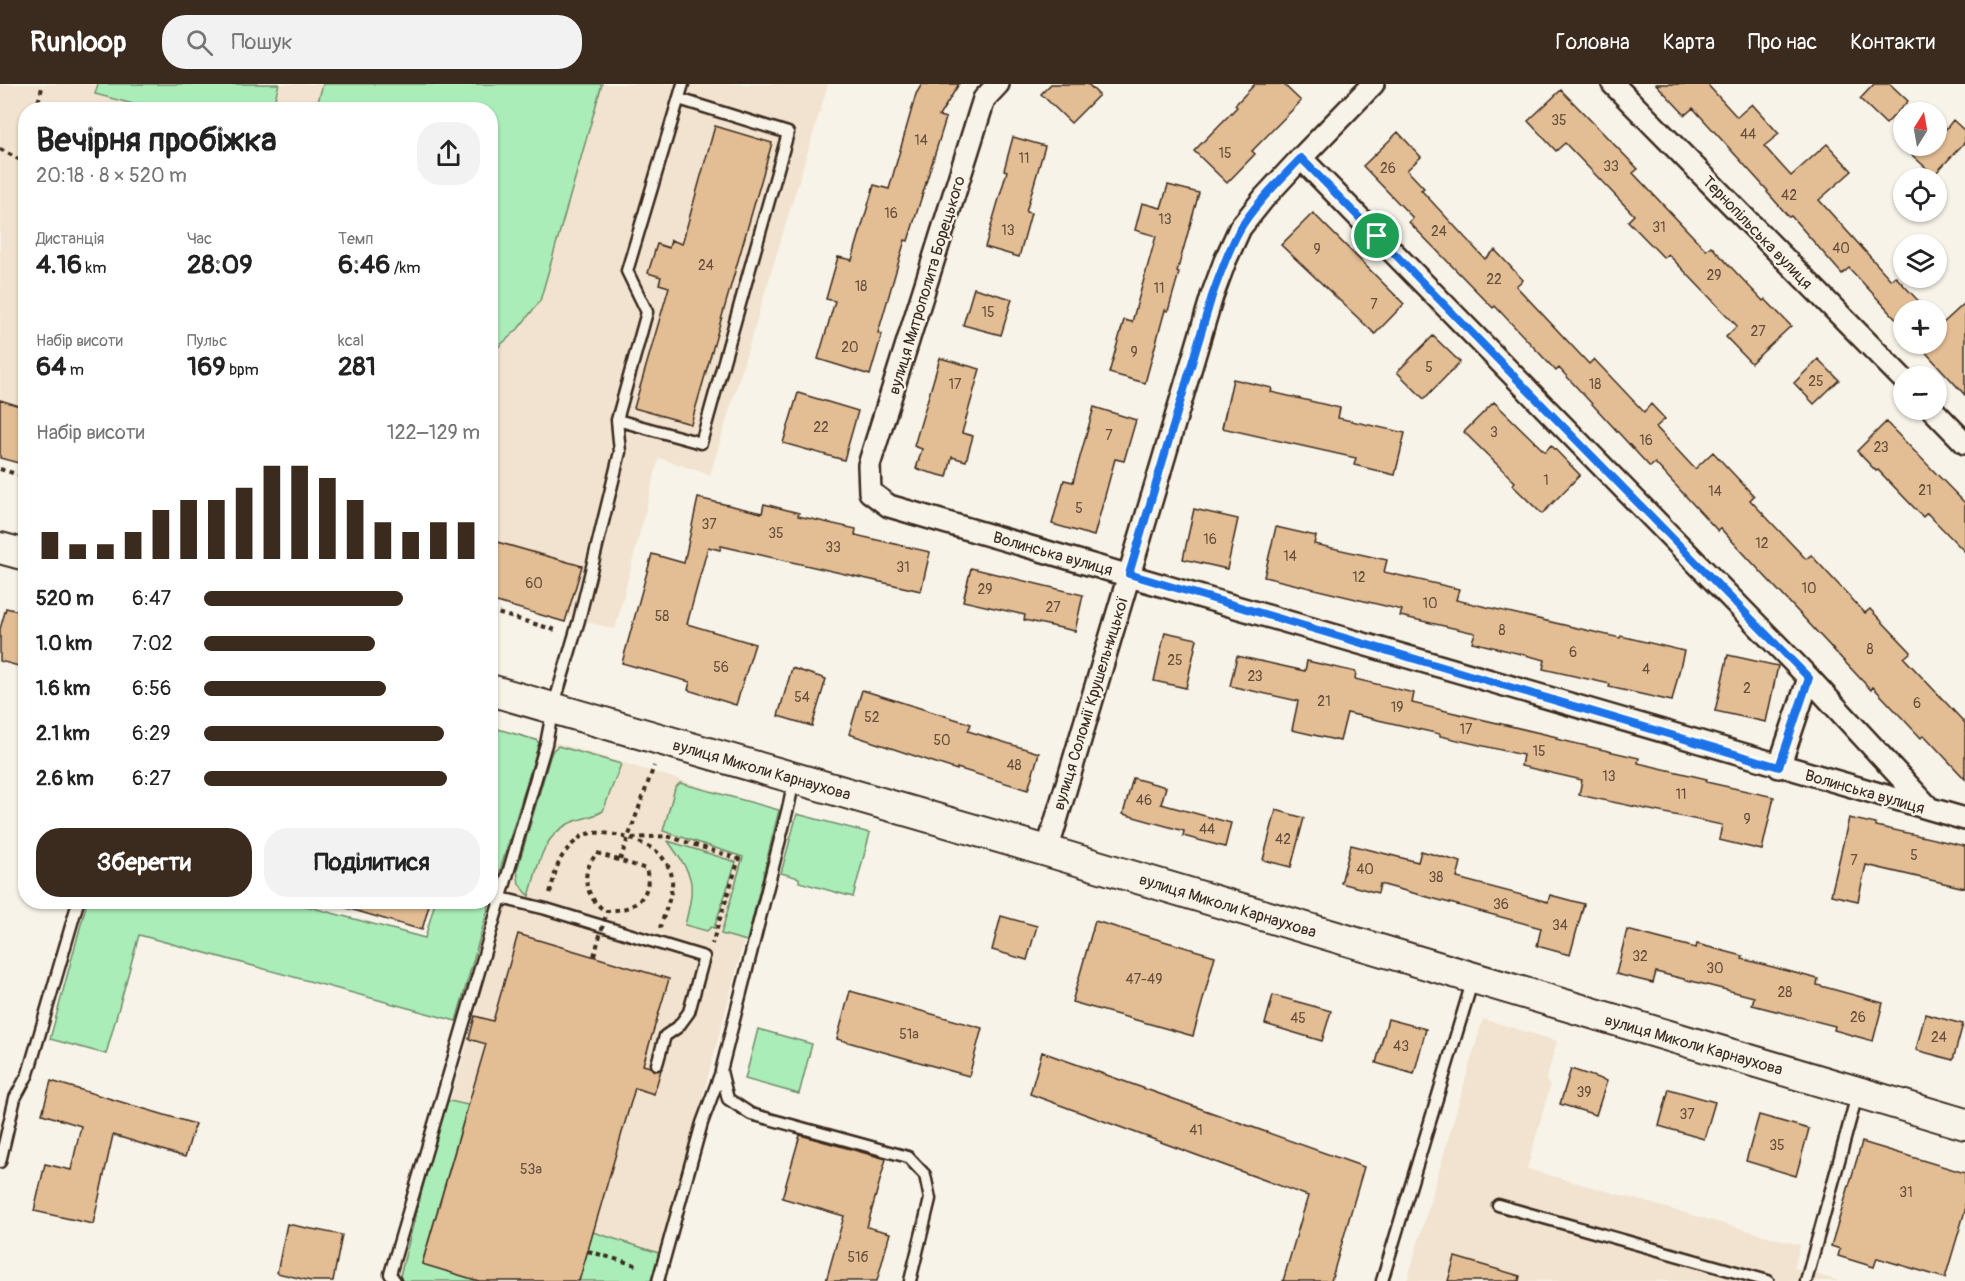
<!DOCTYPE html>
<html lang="uk">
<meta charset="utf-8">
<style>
body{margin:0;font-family:Pangolin,sans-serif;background:#f2f2f2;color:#222;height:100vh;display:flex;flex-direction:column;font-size:22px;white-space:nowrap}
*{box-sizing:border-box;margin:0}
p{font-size:20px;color:#767676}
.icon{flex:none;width:33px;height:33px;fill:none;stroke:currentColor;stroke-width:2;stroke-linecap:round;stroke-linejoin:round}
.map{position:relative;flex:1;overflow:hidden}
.side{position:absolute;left:18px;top:18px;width:480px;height:807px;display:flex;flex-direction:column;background:#fff;border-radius:24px;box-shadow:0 2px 4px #0004}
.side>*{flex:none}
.needle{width:39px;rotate:11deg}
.fabs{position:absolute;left:1893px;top:18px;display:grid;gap:12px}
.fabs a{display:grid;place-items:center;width:54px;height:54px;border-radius:50%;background:#fff;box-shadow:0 2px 4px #0004;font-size:30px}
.pin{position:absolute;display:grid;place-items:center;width:51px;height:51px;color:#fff;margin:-26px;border:3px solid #fff;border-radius:50%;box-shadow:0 2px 6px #0007}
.round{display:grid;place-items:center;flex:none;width:63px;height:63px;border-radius:24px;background:#f2f2f2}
.summary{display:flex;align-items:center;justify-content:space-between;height:102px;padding:0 18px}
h1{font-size:33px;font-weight:700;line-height:45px}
.figures{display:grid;grid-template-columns:repeat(3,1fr);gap:9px;height:102px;padding:6px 18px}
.figures div{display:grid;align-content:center}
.figures b{font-size:26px;font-weight:700}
.figures small{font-size:16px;font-weight:400}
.figures p{font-size:16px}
.chart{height:168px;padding:12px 18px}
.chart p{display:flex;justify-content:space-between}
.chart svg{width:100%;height:108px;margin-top:6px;stroke:#3b2a1e;stroke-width:6}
.button{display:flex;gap:12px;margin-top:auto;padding:12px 18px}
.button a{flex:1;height:69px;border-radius:24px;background:#3b2a1e;color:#fff;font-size:24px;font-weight:700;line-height:69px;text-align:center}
.button a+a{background:#f2f2f2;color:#222}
ul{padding:0 18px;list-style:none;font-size:20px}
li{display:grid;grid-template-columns:96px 72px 1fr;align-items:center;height:45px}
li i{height:15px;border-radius:8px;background:#3b2a1e}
header{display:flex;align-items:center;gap:36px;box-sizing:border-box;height:84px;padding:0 30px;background:#3b2a1e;color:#fff}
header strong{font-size:28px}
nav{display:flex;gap:33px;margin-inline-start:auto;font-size:21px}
.search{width:420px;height:54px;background:#f2f2f2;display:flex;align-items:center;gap:15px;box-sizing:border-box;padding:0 21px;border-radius:24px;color:#767676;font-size:22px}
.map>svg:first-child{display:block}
.built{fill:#f1e3cf}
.green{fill:#aaedb8;stroke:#728c6b;stroke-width:1.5}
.building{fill:#e3bd94;stroke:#3b2a1e;stroke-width:1.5}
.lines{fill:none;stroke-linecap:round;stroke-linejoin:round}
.lane-casing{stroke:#3b2a1e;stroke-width:15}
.street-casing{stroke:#3b2a1e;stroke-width:26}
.secondary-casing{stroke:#3b2a1e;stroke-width:34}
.path{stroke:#3b2a1e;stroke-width:4;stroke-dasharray:4.5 4.5;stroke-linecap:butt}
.lane{stroke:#f7f3e8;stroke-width:10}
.street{stroke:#f7f3e8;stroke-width:21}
.secondary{stroke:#f7f3e8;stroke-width:30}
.path-bridge{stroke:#3b2a1e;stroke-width:4;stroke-dasharray:4.5 4.5;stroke-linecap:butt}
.route-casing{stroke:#fff;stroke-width:12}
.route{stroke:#1a73e8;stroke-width:8}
.labels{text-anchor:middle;stroke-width:4.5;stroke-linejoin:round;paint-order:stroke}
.number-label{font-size:14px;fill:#654f3c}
.street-label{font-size:16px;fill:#3b2a1e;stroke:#f7f3e8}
</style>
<header>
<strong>Runloop</strong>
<div class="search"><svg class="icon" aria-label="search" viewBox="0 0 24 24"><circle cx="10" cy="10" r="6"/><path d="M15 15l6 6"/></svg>Пошук</div>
<nav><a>Головна</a><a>Карта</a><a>Про нас</a><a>Контакти</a></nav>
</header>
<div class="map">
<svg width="1965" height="1197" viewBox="0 0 1965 1197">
<rect width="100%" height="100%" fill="#f7f3e8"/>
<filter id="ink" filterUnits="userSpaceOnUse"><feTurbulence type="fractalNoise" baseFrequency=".0167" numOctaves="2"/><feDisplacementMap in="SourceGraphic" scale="12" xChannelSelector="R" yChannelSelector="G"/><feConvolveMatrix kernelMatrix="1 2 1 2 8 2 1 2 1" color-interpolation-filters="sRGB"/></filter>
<g filter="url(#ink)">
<path class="built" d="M 0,0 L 828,0 L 710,391 L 659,374 L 615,545 L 567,533 L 565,538 L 491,516 L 490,26 L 26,26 L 25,381 L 0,374 Z
M 551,657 L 779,726 L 705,1004 L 656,1197 L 393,1197 L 461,981 Z
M 1483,935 L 1557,957 L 1546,996 L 1550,1002 L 1527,1085 L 1800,1161 L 1794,1184 L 1839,1197 L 1407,1197 Z"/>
<path class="green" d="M 98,0 L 279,0 L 272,25 L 152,25 L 95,10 Z
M 323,0 L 602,0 L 540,217 L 518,245 L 495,266 L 491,268 L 490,26 L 316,25 Z
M 491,643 L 536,656 L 539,659 L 491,816 Z
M 558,662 L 621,680 L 603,727 C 592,734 579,734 568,740 C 540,755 538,785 529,812 L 519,800 L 517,786 L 550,673 L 553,666 Z
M 680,699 L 779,726 L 747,857 L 721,850 L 743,773 L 663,747 L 675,704 Z
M 797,730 L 870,749 L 853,813 L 799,798 L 799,794 L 781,789 Z
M 668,757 L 736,778 L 714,844 L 711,843 L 707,847 L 685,841 C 696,796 694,794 668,757 Z
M 87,818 L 291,818 L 425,854 L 435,818 L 490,818 L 456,937 L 139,851 L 106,970 L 50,955 Z
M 758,945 L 812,960 L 799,1010 L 745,995 Z
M 445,1016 L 468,1021 L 422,1179 L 479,1197 L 402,1197 L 400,1192 Z
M 593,1148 L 659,1169 L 651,1197 L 579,1197 Z"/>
<path class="building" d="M 922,0 L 959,0 L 939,32 L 946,34 L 908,157 L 905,156 L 878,249 L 882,250 L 870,291 L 818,275 L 835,217 L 826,215 L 838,173 L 852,176 L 874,101 L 889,105 L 916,10 Z
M 1051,0 L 1088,0 L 1099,11 L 1071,39 L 1041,10 Z
M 1255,0 L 1283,0 L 1301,17 L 1252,67 L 1255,70 L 1227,99 L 1194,67 L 1237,23 L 1235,21 Z
M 1656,0 L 1707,0 L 1737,33 L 1752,20 L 1779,50 L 1764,62 L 1791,92 L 1827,60 L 1852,87 L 1819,116 L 1891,196 L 1895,192 L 1927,226 L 1904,226 L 1904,243 L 1849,184 L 1842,190 L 1791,132 L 1789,133 L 1767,108 L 1768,107 L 1693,24 L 1685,31 Z
M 1874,0 L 1890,0 L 1908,17 L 1886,40 L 1860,15 Z
M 1561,6 L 1638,85 L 1633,89 L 1706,166 L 1711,162 L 1763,217 L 1765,215 L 1791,242 L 1751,279 L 1726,253 L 1737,242 L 1668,170 L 1664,174 L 1628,137 L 1634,131 L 1565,59 L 1556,67 L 1528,37 Z
M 1936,36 L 1946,45 L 1953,36 L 1965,47 L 1965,58 L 1934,91 L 1902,62 L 1936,62 Z
M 715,42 L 772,59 L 691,340 L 634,324 L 669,203 L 659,200 L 661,193 L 648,189 L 657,160 L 669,164 L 671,156 L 682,160 Z
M 1398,48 L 1421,73 L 1407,86 L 1424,104 L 1421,106 L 1485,175 L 1495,166 L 1523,196 L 1516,202 L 1589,280 L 1594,275 L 1644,328 L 1651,320 L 1665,335 L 1656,343 L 1695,385 L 1713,368 L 1754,412 L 1750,416 L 1806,475 L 1811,471 L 1865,529 L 1870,525 L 1911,568 L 1904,574 L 1965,639 L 1965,695 L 1924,651 L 1921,654 L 1873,603 L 1871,606 L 1720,444 L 1718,447 L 1655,379 L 1650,383 L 1559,284 L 1556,287 L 1495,222 L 1493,224 L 1409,138 L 1413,134 L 1363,82 Z
M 1013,53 L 1045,62 L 1026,128 L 1031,129 L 1019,173 L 985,163 L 1007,87 L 1004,86 Z
M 1168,101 L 1199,109 L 1177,188 L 1179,189 L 1168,227 L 1165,226 L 1145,299 L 1109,289 L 1124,236 L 1132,238 L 1156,152 L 1135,146 L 1142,119 L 1161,124 Z
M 1313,129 L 1404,220 L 1375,250 L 1281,161 Z
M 974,204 L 1012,215 L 1001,251 L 963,241 Z
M 1965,219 L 1965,311 L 1918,260 L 1936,260 L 1936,237 L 1941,241 Z
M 1433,252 L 1460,278 L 1424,315 L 1397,288 Z
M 940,274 L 980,285 L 962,349 L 973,352 L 966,377 L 952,373 L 947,393 L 916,385 L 922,365 L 914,362 Z
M 1818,275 L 1839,296 L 1814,320 L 1794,299 Z
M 1233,295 L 1272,304 L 1271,308 L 1340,324 L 1338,334 L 1405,349 L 1395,391 L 1354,381 L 1356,374 L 1222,344 Z
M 798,309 L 858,327 L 844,376 L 783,359 Z
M 0,316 L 26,324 L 26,381 L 0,374 Z
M 1494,318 L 1545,368 L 1551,361 L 1580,391 L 1542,430 L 1512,401 L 1515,398 L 1464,348 Z
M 1094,323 L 1136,336 L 1124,377 L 1115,375 L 1094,452 L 1052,440 L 1064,396 L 1073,398 Z
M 1886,338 L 1965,419 L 1965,468 L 1927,429 L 1923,433 L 1878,386 L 1876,387 L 1857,367 Z
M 698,414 L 762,429 L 764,420 L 799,429 L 798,432 L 856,445 L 855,451 L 930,468 L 921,507 L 721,462 L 720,466 L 708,463 L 687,540 L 755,560 L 736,621 L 688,606 L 690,598 L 622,579 L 652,470 L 684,479 Z
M 1194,425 L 1238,435 L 1227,485 L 1183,475 Z
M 1276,443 L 1316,452 L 1314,460 L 1387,476 L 1384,488 L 1459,505 L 1456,516 L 1620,554 L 1621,552 L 1684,567 L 1672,617 L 1609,603 L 1610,600 L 1543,585 L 1545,576 L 1472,558 L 1475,549 L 1400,532 L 1402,526 L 1264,493 Z
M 490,456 L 582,482 L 565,538 L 490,516 Z
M 971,484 L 1083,511 L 1075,547 L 1024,536 L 1025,531 L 963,517 Z
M 6,524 L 26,529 L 26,584 L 0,577 L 0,545 Z
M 1165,548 L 1197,555 L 1186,604 L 1154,597 Z
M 1728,571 L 1778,582 L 1766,638 L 1715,627 Z
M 1237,572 L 1305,587 L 1307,577 L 1356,588 L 1355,595 L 1414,609 L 1412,619 L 1557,653 L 1556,655 L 1639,674 L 1638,679 L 1707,695 L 1706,698 L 1774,713 L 1762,766 L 1719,756 L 1722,741 L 1579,711 L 1582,696 L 1521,682 L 1523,671 L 1440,652 L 1440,650 L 1347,629 L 1340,657 L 1292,646 L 1298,617 L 1230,602 Z
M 792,584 L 826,595 L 812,642 L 778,632 Z
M 862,606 L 971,640 L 968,647 L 1039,669 L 1028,706 L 957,684 L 957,686 L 849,650 Z
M 1133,694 L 1166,703 L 1161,720 L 1231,739 L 1225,763 L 1183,752 L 1184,747 L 1123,730 Z
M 1276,726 L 1304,734 L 1291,783 L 1263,776 Z
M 1849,734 L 1876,740 L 1876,742 L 1965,762 L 1965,804 L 1866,781 L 1858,817 L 1831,811 Z
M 1351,761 L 1418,778 L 1421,767 L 1461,778 L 1457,794 L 1548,818 L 1550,811 L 1584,820 L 1570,871 L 1537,862 L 1541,844 L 1380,800 L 1378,809 L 1341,799 Z
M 343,818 L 430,818 L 422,846 L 343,823 Z
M 1001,832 L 1037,842 L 1027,876 L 992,866 Z
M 1095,837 L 1215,872 L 1193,952 L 1072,918 Z
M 1627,846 L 1696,864 L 1697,860 L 1743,872 L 1742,875 L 1818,895 L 1817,901 L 1883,919 L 1873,957 L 1834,946 L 1835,942 L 1752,921 L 1754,913 L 1656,888 L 1653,899 L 1616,890 Z
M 518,850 L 669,895 L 643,981 L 650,983 L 654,987 L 661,986 L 654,1010 L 635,1004 L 579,1197 L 479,1197 L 422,1180 L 486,960 L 469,955 L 475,932 L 493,937 Z
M 850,907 L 982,944 L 969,992 L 837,955 Z
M 1273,911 L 1331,927 L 1322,957 L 1265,940 Z
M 1925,930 L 1963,940 L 1953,976 L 1916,966 Z
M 1388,935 L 1426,945 L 1414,990 L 1376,979 Z
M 1042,968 L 1364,1083 L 1331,1197 L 1283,1197 L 1308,1112 L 1030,1010 Z
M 1571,985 L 1607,997 L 1596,1031 L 1560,1020 Z
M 51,997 L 195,1040 L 185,1073 L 113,1051 L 93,1140 L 34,1127 L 45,1080 L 71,1086 L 81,1042 L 42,1030 Z
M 1669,1005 L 1715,1018 L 1704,1055 L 1659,1042 Z
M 1759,1031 L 1809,1045 L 1796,1092 L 1746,1077 Z
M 800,1051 L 886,1075 L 867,1143 L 890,1149 L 877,1197 L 826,1197 L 844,1132 L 782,1114 Z
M 1862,1058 L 1965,1089 L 1965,1127 L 1945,1194 L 1877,1174 L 1874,1183 L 1838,1172 L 1840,1165 L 1831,1162 Z
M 287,1140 L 342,1151 L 333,1197 L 311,1197 L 277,1189 Z
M 1455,1173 L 1520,1192 L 1519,1197 L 1448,1197 Z"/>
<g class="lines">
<g class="lane-casing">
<path id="lane" d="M 617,336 L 701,359 L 788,49 L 679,15
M 794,695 L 789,720 L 721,987 L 728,1015 L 751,1030 L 908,1073 L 925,1091 L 930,1115 L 910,1197
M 501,814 L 546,825 L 704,873 L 689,928 L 678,943 L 665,952 L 657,980
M 0,1078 L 15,1014 L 28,990 L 78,818
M 1498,1121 L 1768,1197
M 395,1197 L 390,1190 L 546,660 L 553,624 L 579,536 L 620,368 L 617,336 L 647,228 L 627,187 L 683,0
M 658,1197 L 702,1039 L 721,988
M 1382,1197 L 1473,895
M 1806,1197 L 1857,1011"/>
</g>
<g class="street-casing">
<path id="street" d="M 998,0 L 984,15 L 869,381 L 870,408 L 889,422 L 1965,735
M 1613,0 L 1904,296
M 1301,74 L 1809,594 L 1930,725
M 1933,326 L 1965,359
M 1779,683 L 1809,594
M 1047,767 L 1212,212 L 1225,177 L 1240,144 L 1264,114 L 1301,74 L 1373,0"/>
</g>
<g class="secondary-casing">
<path id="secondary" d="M 0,464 L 26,471
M 490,606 L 1047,767 L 1965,1040"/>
</g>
<path class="path" d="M 36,26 L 43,0
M 0,65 L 26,79
M 23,77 L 26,66
M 0,385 L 26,393
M 490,527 L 559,547
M 632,754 L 667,752 L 739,775 L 712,860
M 597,769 L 646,785 C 653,807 639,824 616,826 C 616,826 608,827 607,827 C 602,826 596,819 593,815 C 582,798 585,784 597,769 Z
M 620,776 L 654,682
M 550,809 C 556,787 557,772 576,757 C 577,756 583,751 584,751 C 600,744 637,755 651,764 C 660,768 668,780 671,789 C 676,803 664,830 660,844
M 588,1167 L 639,1182"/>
<use href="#lane" class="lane"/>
<use href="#street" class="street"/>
<use href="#secondary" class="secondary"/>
<path class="path-bridge" d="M 594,872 L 607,827"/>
</g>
</g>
<g class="lines" filter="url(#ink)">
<g class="route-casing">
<path id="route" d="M 1301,74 L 1809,594 L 1779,683 L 1129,490 L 1212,212 C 1220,190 1228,167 1239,147 C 1252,123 1282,94 1301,74 Z"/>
</g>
<use href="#route" class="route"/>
</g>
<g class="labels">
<g class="number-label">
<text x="1559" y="41">35</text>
<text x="1748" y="55">44</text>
<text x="921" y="61">14</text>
<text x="1225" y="74">15</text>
<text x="1024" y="79">11</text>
<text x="1611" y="87">33</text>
<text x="1388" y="89">26</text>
<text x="1789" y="116">42</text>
<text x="891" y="134">16</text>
<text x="1165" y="140">13</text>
<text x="1659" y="148">31</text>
<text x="1008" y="151">13</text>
<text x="1439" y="152">24</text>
<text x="1841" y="169">40</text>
<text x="1317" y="170">9</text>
<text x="706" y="186">24</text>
<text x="1714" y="196">29</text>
<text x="1494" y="200">22</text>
<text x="861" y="207">18</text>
<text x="1159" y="209">11</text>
<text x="1374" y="225">7</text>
<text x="988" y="233">15</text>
<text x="1758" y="252">27</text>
<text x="850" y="268">20</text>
<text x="1134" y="273">9</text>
<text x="1429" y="288">5</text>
<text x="1816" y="302">25</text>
<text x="955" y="305">17</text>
<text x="1595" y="305">18</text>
<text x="821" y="348">22</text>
<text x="1494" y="353">3</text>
<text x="1109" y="356">7</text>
<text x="1646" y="361">16</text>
<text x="1881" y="368">23</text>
<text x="1546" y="401">1</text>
<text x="1925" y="411">21</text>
<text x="1715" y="412">14</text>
<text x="1079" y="429">5</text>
<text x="709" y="445">37</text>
<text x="776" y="454">35</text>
<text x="1210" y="460">16</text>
<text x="1762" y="464">12</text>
<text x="833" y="468">33</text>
<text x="1290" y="477">14</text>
<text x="903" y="488">31</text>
<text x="1359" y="498">12</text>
<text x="534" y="504">60</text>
<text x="1809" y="509">10</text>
<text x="985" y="510">29</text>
<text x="1430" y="524">10</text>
<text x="1053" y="528">27</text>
<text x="662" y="537">58</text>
<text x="1502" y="551">8</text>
<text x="1870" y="570">8</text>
<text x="1573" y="573">6</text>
<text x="1175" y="581">25</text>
<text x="721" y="588">56</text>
<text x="1646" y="590">4</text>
<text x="1255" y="597">23</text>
<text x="1747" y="609">2</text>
<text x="802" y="618">54</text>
<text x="1324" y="622">21</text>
<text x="1917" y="624">6</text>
<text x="1397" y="628">19</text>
<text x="872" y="638">52</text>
<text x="1466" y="650">17</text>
<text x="942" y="661">50</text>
<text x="1539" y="672">15</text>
<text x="1014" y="686">48</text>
<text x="1609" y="697">13</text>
<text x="1681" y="715">11</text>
<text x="1144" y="721">46</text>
<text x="1747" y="740">9</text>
<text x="1207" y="750">44</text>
<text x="1283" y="760">42</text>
<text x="1914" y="776">5</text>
<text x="1854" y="781">7</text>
<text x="1365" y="790">40</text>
<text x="1436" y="798">38</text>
<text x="1501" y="825">36</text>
<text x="1560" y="846">34</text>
<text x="1640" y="877">32</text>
<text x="1715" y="889">30</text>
<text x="1144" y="900">47-49</text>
<text x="1785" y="913">28</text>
<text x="1858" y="938">26</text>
<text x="1298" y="939">45</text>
<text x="909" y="955">51а</text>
<text x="1939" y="958">24</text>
<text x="1401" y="967">43</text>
<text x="1584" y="1013">39</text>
<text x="1687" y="1035">37</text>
<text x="1196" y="1051">41</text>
<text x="1777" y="1066">35</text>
<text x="531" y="1090">53а</text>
<text x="1906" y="1113">31</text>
<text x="858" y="1178">51б</text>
</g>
<g class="street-label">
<text transform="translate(1758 148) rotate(46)" y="6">Тернопільська вулиця</text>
<text transform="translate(926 201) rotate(-73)" y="6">вулиця Митрополита Борецького</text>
<text transform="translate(1053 469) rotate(16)" y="6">Волинська вулиця</text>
<text transform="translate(1090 619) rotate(-73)" y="6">вулиця Соломії Крушельницької</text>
<text transform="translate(762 685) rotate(16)" y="6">вулиця Миколи Карнаухова</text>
<text transform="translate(1865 707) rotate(16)" y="6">Волинська вулиця</text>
<text transform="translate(1228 821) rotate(17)" y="6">вулиця Миколи Карнаухова</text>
<text transform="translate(1694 960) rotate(16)" y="6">вулиця Миколи Карнаухова</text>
</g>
</g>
</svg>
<div class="fabs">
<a><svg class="needle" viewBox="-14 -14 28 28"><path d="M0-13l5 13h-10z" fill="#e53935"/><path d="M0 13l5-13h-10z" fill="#767676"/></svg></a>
<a><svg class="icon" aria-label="locate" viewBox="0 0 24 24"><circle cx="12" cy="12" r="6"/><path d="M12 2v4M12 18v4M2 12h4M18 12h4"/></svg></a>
<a><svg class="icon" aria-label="layers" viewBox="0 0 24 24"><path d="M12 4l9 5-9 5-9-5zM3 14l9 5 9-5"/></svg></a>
<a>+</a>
<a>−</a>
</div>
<div class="pin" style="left:1377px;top:152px;background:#1e9e55"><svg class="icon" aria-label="arrive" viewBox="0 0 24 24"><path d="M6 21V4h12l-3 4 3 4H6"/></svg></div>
<section class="side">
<div class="summary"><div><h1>Вечірня пробіжка</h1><p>20:18 · 8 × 520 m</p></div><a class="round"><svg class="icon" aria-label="share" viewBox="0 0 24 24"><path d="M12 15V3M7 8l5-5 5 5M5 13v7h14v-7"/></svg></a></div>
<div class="figures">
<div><p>Дистанція</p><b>4.16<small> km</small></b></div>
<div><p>Час</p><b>28:09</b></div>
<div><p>Темп</p><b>6:46<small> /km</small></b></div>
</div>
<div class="figures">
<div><p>Набір висоти</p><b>64<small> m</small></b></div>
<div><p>Пульс</p><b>169<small> bpm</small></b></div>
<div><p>kcal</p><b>281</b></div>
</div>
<div class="chart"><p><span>Набір висоти</span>122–129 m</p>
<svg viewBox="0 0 160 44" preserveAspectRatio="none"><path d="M5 44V33M15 44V38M25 44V38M35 44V33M45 44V24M55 44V20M65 44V20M75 44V15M85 44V6M95 44V6M105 44V11M115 44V20M125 44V29M135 44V33M145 44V29M155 44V29"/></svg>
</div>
<ul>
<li><b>520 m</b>6:47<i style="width:72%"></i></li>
<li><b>1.0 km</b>7:02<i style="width:62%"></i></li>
<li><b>1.6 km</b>6:56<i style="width:66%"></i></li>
<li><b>2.1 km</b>6:29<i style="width:87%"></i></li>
<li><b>2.6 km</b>6:27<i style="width:88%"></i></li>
</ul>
<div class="button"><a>Зберегти</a><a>Поділитися</a></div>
</section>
</div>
